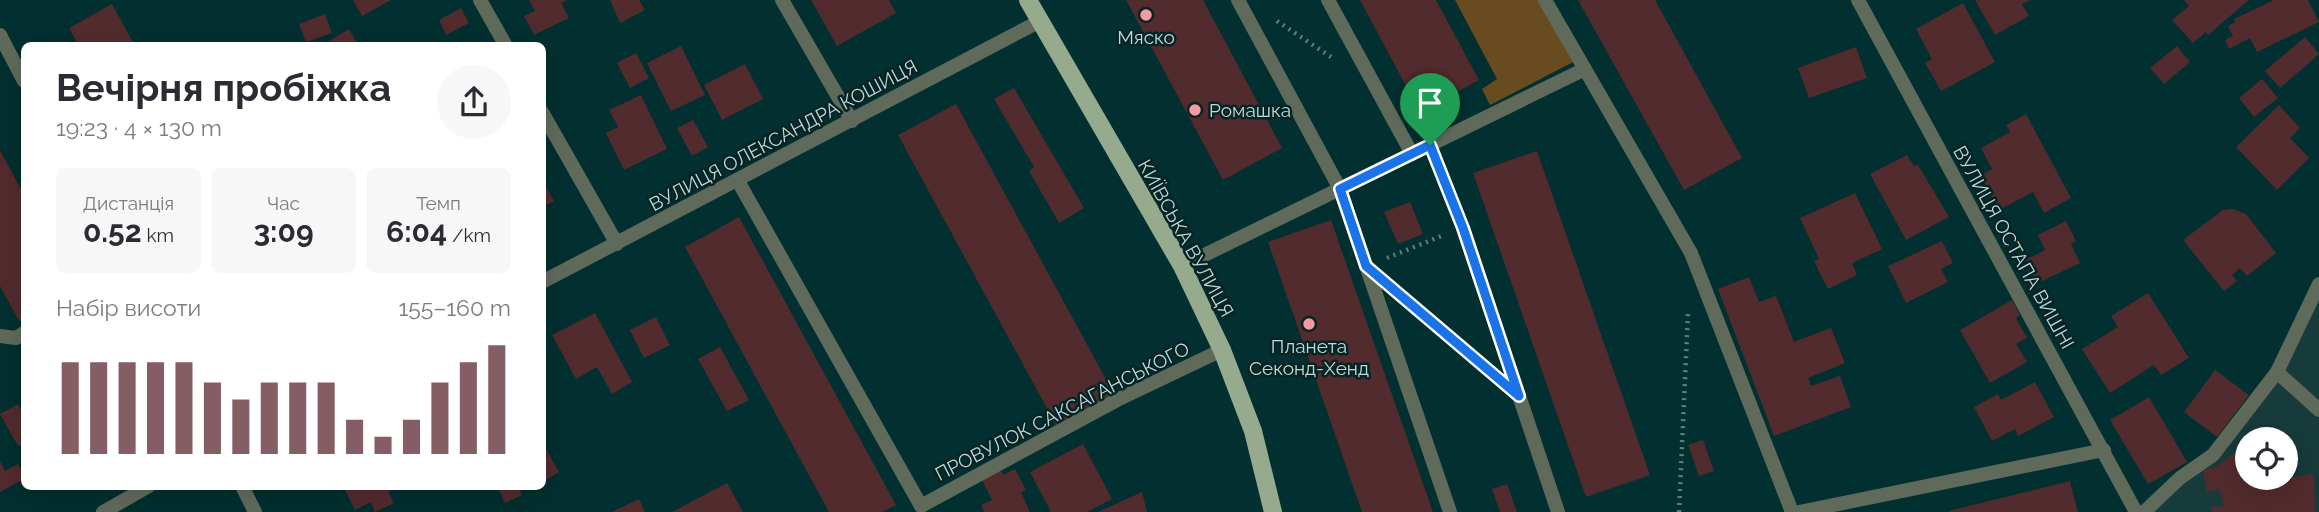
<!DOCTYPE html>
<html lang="uk">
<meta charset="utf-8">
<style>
body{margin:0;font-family:Raleway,sans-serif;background:#f7f7f7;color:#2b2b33;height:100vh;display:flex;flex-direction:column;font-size:26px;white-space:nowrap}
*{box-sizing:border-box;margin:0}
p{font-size:23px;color:#7c7c81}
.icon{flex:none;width:38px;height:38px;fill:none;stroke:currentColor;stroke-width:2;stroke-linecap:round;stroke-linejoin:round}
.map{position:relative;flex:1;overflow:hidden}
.sheet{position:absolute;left:21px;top:42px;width:525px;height:448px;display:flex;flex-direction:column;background:#fff;border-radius:10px;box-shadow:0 7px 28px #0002}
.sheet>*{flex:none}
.controls{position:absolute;left:2235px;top:427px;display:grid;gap:14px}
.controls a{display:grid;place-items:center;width:63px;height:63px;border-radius:50%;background:#fff;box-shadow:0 7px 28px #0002;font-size:35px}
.pin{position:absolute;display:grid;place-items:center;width:60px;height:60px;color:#fff;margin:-72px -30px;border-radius:50% 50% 50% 0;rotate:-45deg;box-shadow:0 0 7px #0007}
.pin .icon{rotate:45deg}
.round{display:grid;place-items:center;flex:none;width:74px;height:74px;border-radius:37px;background:#f7f7f7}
.head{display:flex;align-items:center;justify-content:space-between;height:119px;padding:0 35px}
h1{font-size:38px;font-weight:700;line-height:52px}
.metrics{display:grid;grid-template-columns:repeat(3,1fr);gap:10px;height:119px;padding:7px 35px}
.metrics div{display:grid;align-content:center;border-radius:10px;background:#f7f7f7;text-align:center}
.metrics b{font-size:30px;font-weight:700}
.metrics small{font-size:19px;font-weight:400}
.metrics p{font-size:19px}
.chart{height:196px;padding:14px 35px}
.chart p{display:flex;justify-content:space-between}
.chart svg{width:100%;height:126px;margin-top:7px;stroke:#855d64;stroke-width:6}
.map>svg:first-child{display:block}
.built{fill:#173a3b;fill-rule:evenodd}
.green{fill:#684c20}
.building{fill:#522b2e}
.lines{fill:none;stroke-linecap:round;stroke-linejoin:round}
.path{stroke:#5c8080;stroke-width:4.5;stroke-dasharray:2 5;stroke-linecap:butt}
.lane{stroke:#606a5b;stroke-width:14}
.street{stroke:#606a5b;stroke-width:14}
.primary{stroke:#96ab8d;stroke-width:18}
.route-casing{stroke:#fff;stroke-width:14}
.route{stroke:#1a73e8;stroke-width:9}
.poi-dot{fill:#f49aa0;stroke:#062424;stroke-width:2.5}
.labels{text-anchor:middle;stroke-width:5;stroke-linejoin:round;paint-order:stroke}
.poi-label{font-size:19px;fill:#bfd9d9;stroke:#062424}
.street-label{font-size:19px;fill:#bfd9d9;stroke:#062424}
</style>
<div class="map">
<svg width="2319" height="512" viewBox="0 0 2319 512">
<rect width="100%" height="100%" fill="#022f2f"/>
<path class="built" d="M 2319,284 L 2319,512 L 2155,512 L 2152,507 L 2213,455 L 2277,372 ZM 2247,439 L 2286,439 L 2286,478 L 2247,478 Z"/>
<path class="green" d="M 1455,0 L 1545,0 L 1579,59 L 1490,105 L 1482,89 L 1497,79 Z"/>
<path class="building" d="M 353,0 L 391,0 L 362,16 Z
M 529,0 L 568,0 L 561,3 L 569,18 L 534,35 L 524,16 L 535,11 Z
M 610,0 L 639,0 L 645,10 L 620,23 Z
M 811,0 L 889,0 L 896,13 L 837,46 Z
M 1126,0 L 1203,0 L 1282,148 L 1223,180 Z
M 1360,0 L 1436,0 L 1479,80 L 1420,112 Z
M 1578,0 L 1655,0 L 1742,158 L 1684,190 Z
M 1975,0 L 2030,0 L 2022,4 L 2029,16 L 1995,35 Z
M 2184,0 L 2249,0 L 2208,35 L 2206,32 L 2193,43 L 2172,20 L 2189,6 Z
M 2274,0 L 2308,0 L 2319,22 L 2257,52 L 2250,38 L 2229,49 L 2225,40 L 2233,36 L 2228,26 L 2235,22 L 2234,19 Z
M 1963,3 L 1995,62 L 1941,91 L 1925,63 L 1932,59 L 1916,29 Z
M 112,4 L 135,46 L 79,46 L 69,28 Z
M 461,8 L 469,23 L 446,35 L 439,20 Z
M 325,14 L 332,33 L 306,42 L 299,24 Z
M 349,29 L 359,46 L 320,46 Z
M 2305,37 L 2319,54 L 2280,88 L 2265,71 Z
M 681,46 L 705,95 L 671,111 L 647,63 Z
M 2177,46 L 2190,62 L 2164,84 L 2150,68 Z
M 1856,47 L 1867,78 L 1809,98 L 1798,68 Z
M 636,53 L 649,78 L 630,88 L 617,63 Z
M 745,64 L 763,99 L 722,120 L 704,85 Z
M 2262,79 L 2278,98 L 2254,117 L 2239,98 Z
M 1014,88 L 1084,208 L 1059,223 L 1029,171 L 1034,167 L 994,99 Z
M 641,95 L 667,149 L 624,170 L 606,133 L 618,127 L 609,110 Z
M 956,104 L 1114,394 L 1056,425 L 898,135 Z
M 2279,105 L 2300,128 L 2290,138 L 2309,158 L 2277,190 L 2236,147 Z
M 2026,114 L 2071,198 L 2044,213 L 2033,192 L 1999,210 L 1980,176 L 1992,169 L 1981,148 L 2010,132 L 2006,125 Z
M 693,120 L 708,147 L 692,156 L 677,128 Z
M 0,150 L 24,195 L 24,318 L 19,321 L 0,286 Z
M 1537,151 L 1650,475 L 1586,497 L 1473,173 Z
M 1907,155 L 1914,166 L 1918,165 L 1949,217 L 1906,240 L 1870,174 Z
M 542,180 L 554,201 L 542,207 Z
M 1855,193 L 1882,249 L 1852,263 L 1857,275 L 1828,289 L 1814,261 L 1819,259 L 1800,218 Z
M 1410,202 L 1423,234 L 1398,244 L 1384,212 Z
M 2233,209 L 2246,214 L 2276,253 L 2247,276 L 2240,268 L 2232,275 L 2237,281 L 2224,291 L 2183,240 L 2223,210 Z
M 739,217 L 896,505 L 882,512 L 829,512 L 685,247 Z
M 1331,220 L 1433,512 L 1362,512 L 1268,242 Z
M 2066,221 L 2076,241 L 2071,244 L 2080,263 L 2036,284 L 2025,260 L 2045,250 L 2038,235 Z
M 1942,241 L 1953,263 L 1941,269 L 1948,282 L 1906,303 L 1888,266 Z
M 1749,277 L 1759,302 L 1776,296 L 1794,342 L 1831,328 L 1845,363 L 1808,378 L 1811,386 L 1840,376 L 1851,407 L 1774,436 L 1718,289 Z
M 2148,293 L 2189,358 L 2161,375 L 2154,365 L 2110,393 L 2082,349 L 2118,327 L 2111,316 Z
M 2012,300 L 2020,315 L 2016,318 L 2027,338 L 2016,344 L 2027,362 L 1990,383 L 1960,330 Z
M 595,313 L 632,382 L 612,394 L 597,367 L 576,379 L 552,335 Z
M 656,317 L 670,345 L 644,358 L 630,330 Z
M 720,347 L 749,400 L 727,411 L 698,359 Z
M 2215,370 L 2249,395 L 2217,437 L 2184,412 Z
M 2035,382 L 2054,417 L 2018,436 L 2015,429 L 1992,441 L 1974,407 L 1998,394 L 2001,400 Z
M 2149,397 L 2187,462 L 2148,484 L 2110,420 Z
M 18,404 L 24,417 L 24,443 L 18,446 L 0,414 Z
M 1703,440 L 1714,471 L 1699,476 L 1688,445 Z
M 542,442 L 559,472 L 542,482 Z
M 1083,444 L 1112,499 L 1087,512 L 1051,512 L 1030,472 Z
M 2247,444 L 2247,478 L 2276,478 L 2277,480 L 2314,474 L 2315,512 L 2212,512 L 2210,507 L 2224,506 L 2219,489 L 2207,492 L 2203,471 L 2214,468 Z
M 0,461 L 5,471 L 18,464 L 24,476 L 24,479 L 0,492 Z
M 1000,469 L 1003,475 L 1015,469 L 1026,490 L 1021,492 L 1030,512 L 984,512 L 981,505 L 992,500 L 981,478 Z
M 2070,481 L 2078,512 L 1950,512 L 1949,511 Z
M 727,483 L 743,512 L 672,512 Z
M 1507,484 L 1517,512 L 1500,512 L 1492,489 Z
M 343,486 L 399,486 L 388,492 L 394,503 L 375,512 L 371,502 L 355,510 Z
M 497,486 L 518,486 L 522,495 L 505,503 Z
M 1142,492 L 1147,512 L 1098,512 Z
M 639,499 L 645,512 L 612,512 Z"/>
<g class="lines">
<path class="path" d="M 1277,21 L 1331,57
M 1438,165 L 1455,209
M 1387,258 L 1444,235
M 1401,296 L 1485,367
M 1679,512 L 1688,314"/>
<path class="lane" d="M 782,0 L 852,121
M 1238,0 L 1340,189 L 1450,512
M 1328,0 L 1412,154
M 1545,0 L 1691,253 L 1792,512
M 738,181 L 921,506
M 1463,228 L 1558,512
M 1182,266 L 1585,69
M 0,336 L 16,338 L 24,333
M 2277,372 L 2319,410
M 1799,512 L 2104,450"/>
<path class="street" d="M 480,0 L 506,46
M 1858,0 L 2136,512
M 0,35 L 24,81
M 542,112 L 617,244
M 542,282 L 1040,21
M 242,486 L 255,512
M 921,506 L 1117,400 L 1222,350
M 103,512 L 149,486
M 2144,512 L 2180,478 L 2213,455 L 2277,372 L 2319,284"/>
<path class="primary" d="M 1028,0 L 1182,266 L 1222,350 L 1253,431 L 1273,512"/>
</g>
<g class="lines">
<g class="route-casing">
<path id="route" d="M 1430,145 L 1463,228 L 1519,396 L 1366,266 L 1340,189 Z"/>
</g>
<use href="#route" class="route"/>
</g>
<g class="poi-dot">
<circle cx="1146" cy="15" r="7"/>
<circle cx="1195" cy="110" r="7"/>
<circle cx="1309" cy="324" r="7"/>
</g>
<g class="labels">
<g class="poi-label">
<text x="1146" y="44">Мяско</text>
<text x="1209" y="117" text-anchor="start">Ромашка</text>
<text x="1309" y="353">Планета<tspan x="1309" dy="22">Секонд-Хенд</tspan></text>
</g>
<g class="street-label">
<text transform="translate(783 135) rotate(-28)" y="7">ВУЛИЦЯ ОЛЕКСАНДРА КОШИЦЯ</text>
<text transform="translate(1186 238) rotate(61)" y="7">КИЇВСЬКА ВУЛИЦЯ</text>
<text transform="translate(2014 247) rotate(61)" y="7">ВУЛИЦЯ ОСТАПА ВИШНІ</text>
<text transform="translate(1062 411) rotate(-27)" y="7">ПРОВУЛОК САКСАГАНСЬКОГО</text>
</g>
</g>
</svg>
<div class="controls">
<a><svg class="icon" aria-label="locate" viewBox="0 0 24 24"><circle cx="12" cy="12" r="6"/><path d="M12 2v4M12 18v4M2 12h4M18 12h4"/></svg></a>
</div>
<div class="pin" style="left:1430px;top:145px;background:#1e9e55"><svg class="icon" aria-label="arrive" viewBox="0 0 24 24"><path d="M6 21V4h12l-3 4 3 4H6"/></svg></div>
<section class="sheet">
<div class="head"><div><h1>Вечірня пробіжка</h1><p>19:23 · 4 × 130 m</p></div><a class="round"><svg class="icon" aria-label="share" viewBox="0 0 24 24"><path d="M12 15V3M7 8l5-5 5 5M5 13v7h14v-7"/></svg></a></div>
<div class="metrics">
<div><p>Дистанція</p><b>0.52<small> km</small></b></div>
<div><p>Час</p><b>3:09</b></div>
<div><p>Темп</p><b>6:04<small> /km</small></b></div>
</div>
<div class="chart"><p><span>Набір висоти</span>155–160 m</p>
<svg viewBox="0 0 160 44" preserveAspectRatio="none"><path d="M5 44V12M15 44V12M25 44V12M35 44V12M45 44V12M55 44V19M65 44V25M75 44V19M85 44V19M95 44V19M105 44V32M115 44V38M125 44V32M135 44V19M145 44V12M155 44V6"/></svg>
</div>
</section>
</div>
